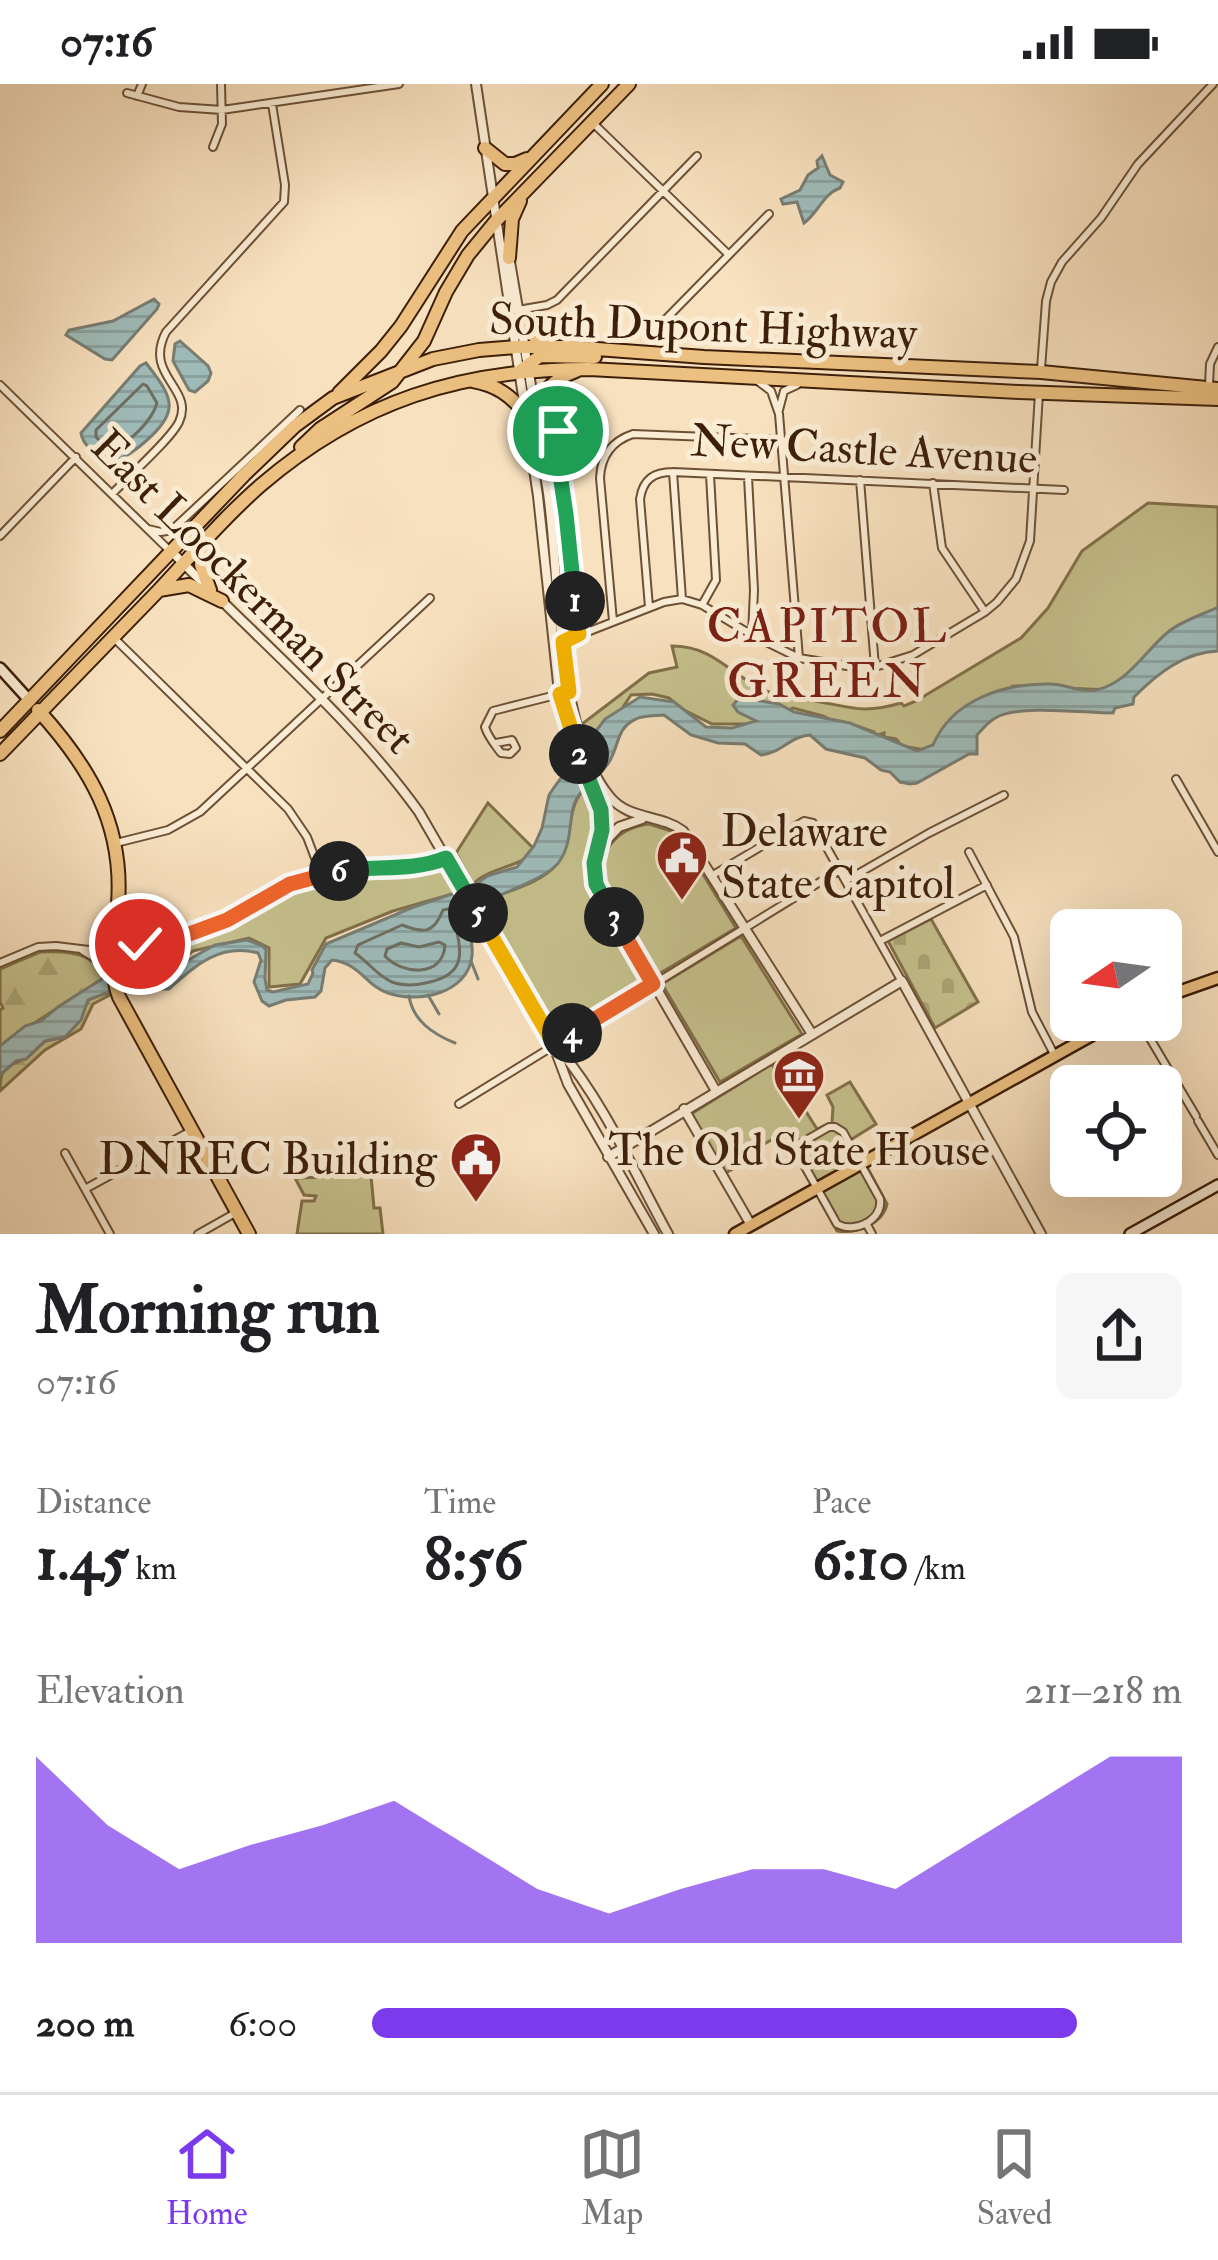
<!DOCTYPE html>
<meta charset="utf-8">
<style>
body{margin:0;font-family:"IM FELL Double Pica",serif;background:#f6f6f6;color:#202124;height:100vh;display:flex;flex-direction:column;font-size:45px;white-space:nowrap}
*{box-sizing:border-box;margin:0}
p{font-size:39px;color:#757577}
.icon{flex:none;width:66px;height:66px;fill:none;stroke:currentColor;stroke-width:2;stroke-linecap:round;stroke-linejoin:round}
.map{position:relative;height:1150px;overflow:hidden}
.sheet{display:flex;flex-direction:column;background:#fff;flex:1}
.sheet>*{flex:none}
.needle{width:78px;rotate:257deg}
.tools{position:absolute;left:1050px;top:825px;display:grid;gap:24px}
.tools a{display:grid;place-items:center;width:132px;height:132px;border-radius:18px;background:#fff;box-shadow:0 12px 48px #0002;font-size:60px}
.pin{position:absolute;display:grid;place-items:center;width:102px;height:102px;color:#fff;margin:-51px;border:6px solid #fff;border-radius:50%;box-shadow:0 3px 12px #0007}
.km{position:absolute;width:60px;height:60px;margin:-30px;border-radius:50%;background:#222;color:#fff;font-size:33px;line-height:60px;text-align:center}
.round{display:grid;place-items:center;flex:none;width:126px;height:126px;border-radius:18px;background:#f6f6f6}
.headline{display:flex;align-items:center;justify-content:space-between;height:204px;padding:0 36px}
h1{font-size:66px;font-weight:800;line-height:90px}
.stats{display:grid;grid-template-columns:repeat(3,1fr);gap:18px;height:204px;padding:12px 36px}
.stats div{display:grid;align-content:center}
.stats b{font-size:60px;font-weight:800}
.stats small{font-size:33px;font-weight:400}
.stats p{font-size:33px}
.chart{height:336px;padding:24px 36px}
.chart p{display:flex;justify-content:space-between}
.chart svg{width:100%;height:216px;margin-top:12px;fill:#7c3aed;opacity:.7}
ul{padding:0 36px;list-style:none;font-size:39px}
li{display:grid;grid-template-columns:192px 144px 1fr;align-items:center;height:90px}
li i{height:30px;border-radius:15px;background:#7c3aed}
.status{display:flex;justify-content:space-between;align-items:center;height:84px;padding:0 60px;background:#fff;direction:ltr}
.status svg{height:33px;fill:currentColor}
.tabs{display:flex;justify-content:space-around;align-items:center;height:168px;border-top:3px solid #e0e0e0;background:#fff;font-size:33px;color:#757577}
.tabs a{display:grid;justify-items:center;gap:6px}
.tabs .selected{color:#7c3aed}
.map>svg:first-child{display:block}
.forest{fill:url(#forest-firs);stroke:#81704a;stroke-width:3}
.cemetery{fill:url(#cemetery-stones);stroke:#81704a;stroke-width:3}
.park{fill:#c5c08c;stroke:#81704a;stroke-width:3}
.water{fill:url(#water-rules);stroke:#787d73;stroke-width:3}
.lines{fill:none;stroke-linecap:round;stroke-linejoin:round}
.shore{stroke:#6e6e62;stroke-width:3}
.stream{stroke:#787d73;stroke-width:3}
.minor-casing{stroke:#6c5036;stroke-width:10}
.tertiary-casing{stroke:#6c5036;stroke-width:12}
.secondary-casing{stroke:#3d1f09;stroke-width:14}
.primary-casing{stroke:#3d1f09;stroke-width:15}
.trunk-casing{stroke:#3d1f09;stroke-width:16}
.minor{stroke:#faecd5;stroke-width:6}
.tertiary{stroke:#faecd5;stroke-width:8}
.secondary{stroke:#faecd5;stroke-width:9}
.primary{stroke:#ecc080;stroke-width:10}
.trunk{stroke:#ecc080;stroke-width:12}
.split-1-casing{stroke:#fff;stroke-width:24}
.split-2-casing{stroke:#fff;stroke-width:24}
.split-3-casing{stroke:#fff;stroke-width:24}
.split-4-casing{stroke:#fff;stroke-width:24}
.split-5-casing{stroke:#fff;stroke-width:24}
.split-6-casing{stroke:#fff;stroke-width:24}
.split-7-casing{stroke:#fff;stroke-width:24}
.split-8-casing{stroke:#fff;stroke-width:24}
.split-1{stroke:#22a559;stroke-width:15}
.split-2{stroke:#f5b400;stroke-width:15}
.split-3{stroke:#22a559;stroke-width:15}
.split-4{stroke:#f0652b;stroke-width:15}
.split-5{stroke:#f5b400;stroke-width:15}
.split-6{stroke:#22a559;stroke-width:15}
.split-7{stroke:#f0652b;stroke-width:15}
.split-8{stroke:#f5b400;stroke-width:15}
.labels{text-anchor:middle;stroke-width:10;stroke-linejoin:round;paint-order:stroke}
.street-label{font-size:45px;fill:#3d1f09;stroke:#faecd5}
.poi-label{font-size:45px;fill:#3d1f09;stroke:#faecd5;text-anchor:start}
.neighbourhood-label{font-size:48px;letter-spacing:3px;fill:#7a1f14;stroke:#faecd5}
</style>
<div class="status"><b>07:16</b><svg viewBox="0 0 49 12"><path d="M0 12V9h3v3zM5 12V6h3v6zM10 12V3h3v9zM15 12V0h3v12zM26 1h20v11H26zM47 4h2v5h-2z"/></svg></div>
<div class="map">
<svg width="1218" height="1150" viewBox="0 0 1218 1150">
<defs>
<pattern id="forest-firs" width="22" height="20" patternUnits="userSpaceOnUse" patternTransform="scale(3)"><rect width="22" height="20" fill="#c5c08c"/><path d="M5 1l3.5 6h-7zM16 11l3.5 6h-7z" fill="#aaa577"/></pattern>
<pattern id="cemetery-stones" width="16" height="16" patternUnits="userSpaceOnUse" patternTransform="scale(3)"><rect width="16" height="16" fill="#c5c08c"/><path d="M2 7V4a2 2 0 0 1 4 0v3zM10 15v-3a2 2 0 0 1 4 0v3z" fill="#aaa577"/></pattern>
<pattern id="water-rules" width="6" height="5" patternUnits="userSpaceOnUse" patternTransform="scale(3)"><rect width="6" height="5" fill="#9fbcba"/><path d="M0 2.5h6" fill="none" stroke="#8aa19f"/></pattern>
</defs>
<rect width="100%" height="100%" fill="#f8e1bf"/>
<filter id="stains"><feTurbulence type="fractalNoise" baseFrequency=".00167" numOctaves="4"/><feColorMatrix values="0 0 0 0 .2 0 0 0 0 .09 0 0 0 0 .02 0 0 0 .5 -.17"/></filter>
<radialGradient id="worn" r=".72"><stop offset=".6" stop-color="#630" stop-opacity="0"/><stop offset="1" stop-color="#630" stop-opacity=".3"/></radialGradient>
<path class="forest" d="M 40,868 C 80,866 100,871 110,911 L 93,920 L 81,945 L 45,966 L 0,1007 C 0,976 11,985 30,971 C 35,967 40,961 45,957 C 70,955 79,935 89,915 L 98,910 L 109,910 L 105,894 C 68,916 35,939 0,962 L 0,926 L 3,924 L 0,918 L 0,885 Z"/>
<path class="cemetery" d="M 931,835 L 978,918 L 935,944 L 888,857 Z"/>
<path class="park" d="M 1148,419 L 1218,423 L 1218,531 L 1110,606 L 1013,602 L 922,669 L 920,665 L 902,662 L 896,655 L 884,653 L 884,649 L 876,652 L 874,648 L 860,643 L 849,645 L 823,632 L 793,624 L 755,640 L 712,640 L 682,625 L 669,614 L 652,610 L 631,611 L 604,652 L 589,662 L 582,640 L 649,589 L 677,583 L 672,562 C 713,562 729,589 763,606 C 778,612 794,613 809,616 C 849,622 860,631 901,619 L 904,622 L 916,617 L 1021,554 L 1048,524 L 1082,467 Z
M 588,702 C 591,708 595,714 597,721 C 605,754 577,770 592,812 L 642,897 L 642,901 L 558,949 L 547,942 L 477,820 C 501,808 538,802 556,781 C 576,757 563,721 588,702 Z
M 488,719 L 536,767 C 518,784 490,783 473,800 L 456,769 Z
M 649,740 L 671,747 L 682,756 L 736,844 L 657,891 L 605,803 C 594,770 616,744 649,740 Z
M 446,783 L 457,807 L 456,809 L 393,827 L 326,854 L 300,900 L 269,903 L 269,864 L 249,854 L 193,867 L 167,890 L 155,894 L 134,890 L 120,893 L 120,869 C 156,864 194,859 229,846 C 238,843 243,836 251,830 C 271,816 294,806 318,799 C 360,786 404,795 446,783 Z
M 741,852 L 802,950 L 720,998 L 662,900 Z
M 772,980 L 788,1008 L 793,1007 L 817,1045 L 832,1038 L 833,1023 L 827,1011 L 850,998 L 876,1040 L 852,1055 L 887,1120 C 883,1140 856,1150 837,1147 L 794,1070 L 788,1072 L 777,1053 L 760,1062 L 762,1068 L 724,1090 L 691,1030 Z
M 371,1092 L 374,1124 L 380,1124 L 383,1150 L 297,1150 L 302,1117 L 314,1117 L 316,1112 L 304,1111 L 295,1094 Z"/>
<path class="water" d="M 822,72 L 830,91 L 843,98 L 840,104 C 823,110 818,129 804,139 L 797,118 L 783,120 L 781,115 L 800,106 L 808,91 L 818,84 L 817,77 Z
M 154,215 L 159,220 L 157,225 L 112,276 L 105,275 L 66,251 L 69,246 L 113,237 Z
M 180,257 L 208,282 L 211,289 L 208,297 L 195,308 L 189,306 L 173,277 L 175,260 Z
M 146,279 C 155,291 171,309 169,324 C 167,344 129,374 111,378 C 98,372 83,363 81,349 L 140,282 Z
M 1218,523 L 1218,567 C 1184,568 1157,590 1134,613 L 1133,620 L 1115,624 L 1113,629 C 1085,629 1023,621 999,632 C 990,636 984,643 977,651 L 977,670 L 969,670 L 917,699 L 910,700 L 900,698 L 890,688 L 881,686 L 865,674 L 826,665 L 810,651 C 790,652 782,669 761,671 L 745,660 L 718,659 L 691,651 L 664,631 C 655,632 644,631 636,635 C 615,644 619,666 607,681 C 596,695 577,706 573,724 C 569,743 571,761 559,778 C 546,796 489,814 467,825 C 465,841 474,855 472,872 C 468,909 419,920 388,909 C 366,902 360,879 332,876 L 325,884 L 321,907 L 315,913 L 286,916 L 269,922 L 262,917 L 254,898 L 261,876 L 258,869 C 220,859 196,881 169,905 L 146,905 L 125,902 L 88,916 L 81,936 L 65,953 L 45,957 L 26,975 L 16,977 L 0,991 L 0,962 L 25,942 L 41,937 L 58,923 L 105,893 L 134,890 L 158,893 L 215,861 L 247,856 L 263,862 L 266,866 L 265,895 L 267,906 L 273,908 L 308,900 L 313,889 L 312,886 L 326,860 L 411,824 L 473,803 L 487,792 L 517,783 L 534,762 L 542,744 L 549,711 L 555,702 L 605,635 L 640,613 L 674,618 L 706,643 L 732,644 L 756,637 L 738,628 L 733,621 L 738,615 L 749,615 L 779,620 L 794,628 L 850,639 L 917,667 L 933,661 C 952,616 1004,599 1050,600 C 1065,600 1081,609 1096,606 C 1127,600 1145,567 1168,548 C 1181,537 1202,531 1218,523 Z"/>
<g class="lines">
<path class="shore" d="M 143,300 L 147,302 L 157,319 C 152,337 130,358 113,365 L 105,362 L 96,353 L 96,346 Z
M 448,825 L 453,829 C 458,859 473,888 430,898 C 418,901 405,903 392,898 C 379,893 367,877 355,869 L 358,861 L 402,841 C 423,849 433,851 443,826 Z
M 439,858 L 445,861 C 443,894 402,891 385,872 L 387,865 L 401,859 L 419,863 Z"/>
<path class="stream" d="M 471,877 L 478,895
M 428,911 L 439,930
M 409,912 C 413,937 433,950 455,959"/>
<g class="minor-casing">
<path id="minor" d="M 127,9 L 179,23 L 222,26 L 399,0
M 137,12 L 142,0
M 594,40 L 729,171
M 213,63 L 222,40 L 221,0
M 518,226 L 547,221 L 557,216 L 697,72
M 659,242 L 769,130
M 1041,285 L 1046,217 L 1051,198 L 1062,178 L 1101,134 L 1138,80 L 1213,0
M 759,298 L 771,307 L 779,330 L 799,574
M 0,301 L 169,466
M 1209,301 L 1210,280 L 1218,263
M 779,326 L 784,307 L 797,301
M 673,388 L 682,515
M 748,393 L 754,506 L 752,551
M 860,396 L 875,583
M 933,399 L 942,464 L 985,528
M 113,409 C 127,394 171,355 179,338 C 195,304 143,292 166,248 L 284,118 L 285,101 L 272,20
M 148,445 L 161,448 L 172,446 L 300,326
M 0,452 L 76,373
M 702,521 L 716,496 L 710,391
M 649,523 L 640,415 C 643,395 654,388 673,388 L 1064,406
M 613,537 L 600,394 C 601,372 612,357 633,350 L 782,356
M 579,550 L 566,430 L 555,357 L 558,347 L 588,315
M 113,553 L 288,725 L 307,753 L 321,790
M 559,559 L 664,518 L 682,515 L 702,521 L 752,551 L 799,574 L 859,584 L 875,583 L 913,571 L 985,528 L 997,518 L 1016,495 L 1030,457 L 1039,309
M 496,659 L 512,656 L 516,664 L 510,670 L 501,669 C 495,661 488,653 485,643 L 493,627 L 560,610
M 1176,695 L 1218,768
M 116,759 L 168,746 L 200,728 L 430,514
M 969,768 L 1014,853 L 1032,928 L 1055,972
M 713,791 L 804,737 L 813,739 L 901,896
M 847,796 L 929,749 L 1004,711
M 880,857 L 987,801
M 83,867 L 103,879 L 111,887
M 0,879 L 38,863 L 56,862 L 89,866 L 181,853 L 219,841 L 277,807 L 307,794 L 364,783 L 422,782 L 446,774
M 1139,936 L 1196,1032
M 459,1020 L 841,785
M 1198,1037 L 1218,1071
M 829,1043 L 835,1043 L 843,1048 L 880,1115 C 883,1136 855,1150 837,1140 L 798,1070 L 801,1059 Z
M 65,1069 L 110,1150
M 85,1105 L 191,1047
M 866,1139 L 872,1150
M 198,1150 L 237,1128"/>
</g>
<g class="tertiary-casing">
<path id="tertiary" d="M 476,0 L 538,412 L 558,599 L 577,665 L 601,726 L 602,746 L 594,779 L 596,800 L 716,1007
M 509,172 C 523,251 536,330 548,409 C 560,492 556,649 610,713 C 629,736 660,730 683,747 L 812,950
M 172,468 L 207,503
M 222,517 C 291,585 362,649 419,728 L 553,960 L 568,1000 L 654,1150
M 601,762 L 619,743 L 642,735
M 559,965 C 605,1020 634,1088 668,1150
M 684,1025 L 751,1141
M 608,1073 L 902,897 L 1041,1150"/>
</g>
<g class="secondary-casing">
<path id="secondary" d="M 0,584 L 29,616
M 1130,1150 L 1218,1101"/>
</g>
<g class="primary-casing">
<path id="primary" d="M 1161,914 L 1218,894
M 735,1150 L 1119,936"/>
</g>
<g class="trunk-casing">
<path id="trunk" d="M 485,64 L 505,80 L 515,80 L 527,75
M 509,174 L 512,135 L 520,117
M 520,237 L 538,256 L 550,259
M 520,287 L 540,272 L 595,273
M 473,297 C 496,301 510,311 525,329
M 339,309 L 381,267 L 401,242 L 462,147 L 602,0
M 536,332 C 541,307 552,296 576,287
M 301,363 L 320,345 L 392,298 L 424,257 L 446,208 L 468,171 L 495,138 L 629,0
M 205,462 L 201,481 L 210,506
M 159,506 L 189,501 L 222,517
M 38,626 C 89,682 124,740 118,820 C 116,854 107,881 119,913 L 249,1150
M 0,647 L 244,391 L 295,342 L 333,314 L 433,275 L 479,266 L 516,263 L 570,263 L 704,273 L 1041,288 L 1218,305
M 0,670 C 53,615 106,561 159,506 C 192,471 224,433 261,401 C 359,317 461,285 589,285 L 1019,308 L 1218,315"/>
</g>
<use href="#minor" class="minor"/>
<use href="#tertiary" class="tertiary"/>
<use href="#secondary" class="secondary"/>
<use href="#primary" class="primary"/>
<use href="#trunk" class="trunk"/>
</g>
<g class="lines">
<g class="split-1-casing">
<path id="split-1" d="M 558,347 L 555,357 L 566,430 L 575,517"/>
</g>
<g class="split-2-casing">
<path id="split-2" d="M 575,517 L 579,550 L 563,558 L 569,608 L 560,610 L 579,670"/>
</g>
<g class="split-3-casing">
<path id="split-3" d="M 579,670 L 601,726 L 602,746 L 594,779 L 596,800 L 614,833"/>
</g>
<g class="split-4-casing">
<path id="split-4" d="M 572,949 L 653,900 L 614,833"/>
</g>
<g class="split-5-casing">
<path id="split-5" d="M 478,829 L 554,960 L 572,949"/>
</g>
<g class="split-6-casing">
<path id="split-6" d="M 339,787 C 375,781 412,788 446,774 L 478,829"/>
</g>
<g class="split-7-casing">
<path id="split-7" d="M 181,853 L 227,836 L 290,800 L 339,787"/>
</g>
<g class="split-8-casing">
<path id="split-8" d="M 140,860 L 181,853"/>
</g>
<use href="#split-1" class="split-1"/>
<use href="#split-2" class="split-2"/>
<use href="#split-3" class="split-3"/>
<use href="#split-4" class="split-4"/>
<use href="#split-5" class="split-5"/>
<use href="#split-6" class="split-6"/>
<use href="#split-7" class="split-7"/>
<use href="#split-8" class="split-8"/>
</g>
<defs>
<g id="civic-pin" transform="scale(2.7)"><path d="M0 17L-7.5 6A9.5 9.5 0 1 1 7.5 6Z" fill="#8f2418" stroke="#faecd5"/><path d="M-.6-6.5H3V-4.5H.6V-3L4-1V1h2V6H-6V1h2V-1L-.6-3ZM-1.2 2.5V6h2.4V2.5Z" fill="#fff"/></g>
<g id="museum-pin" transform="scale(2.7)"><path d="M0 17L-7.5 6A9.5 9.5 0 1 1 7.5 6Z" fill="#8f2418" stroke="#faecd5"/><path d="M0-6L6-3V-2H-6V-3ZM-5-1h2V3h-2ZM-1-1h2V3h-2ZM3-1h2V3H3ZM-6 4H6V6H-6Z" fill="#fff"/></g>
</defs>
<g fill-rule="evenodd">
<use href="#civic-pin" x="682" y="772"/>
<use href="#museum-pin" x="799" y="991"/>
<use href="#civic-pin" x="476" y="1074"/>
</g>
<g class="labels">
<g class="street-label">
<text transform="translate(703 241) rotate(2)" y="16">South Dupont Highway</text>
<text transform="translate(864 364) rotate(3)" y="16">New Castle Avenue</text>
<text transform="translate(254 507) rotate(45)" y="16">East Loockerman Street</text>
</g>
<g class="poi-label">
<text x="721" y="762">Delaware<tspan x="721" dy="52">State Capitol</tspan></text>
<text x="799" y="1081" text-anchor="middle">The Old State House</text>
<text x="437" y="1090" text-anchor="end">DNREC Building</text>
</g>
<g class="neighbourhood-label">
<text x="828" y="558">CAPITOL<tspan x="828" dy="55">GREEN</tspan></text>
</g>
</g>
<rect width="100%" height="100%" filter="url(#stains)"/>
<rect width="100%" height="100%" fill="url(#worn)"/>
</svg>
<div class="tools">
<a><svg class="needle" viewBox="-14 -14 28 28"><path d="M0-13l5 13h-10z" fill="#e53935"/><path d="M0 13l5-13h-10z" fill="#757577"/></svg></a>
<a><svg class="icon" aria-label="locate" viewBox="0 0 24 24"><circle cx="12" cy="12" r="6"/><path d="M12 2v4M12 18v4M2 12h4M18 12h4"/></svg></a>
</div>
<div class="pin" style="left:558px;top:347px;background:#1e9e55"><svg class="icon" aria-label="arrive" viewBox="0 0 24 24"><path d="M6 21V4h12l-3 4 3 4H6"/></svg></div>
<div class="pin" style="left:140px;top:860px;background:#d93025"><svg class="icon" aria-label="check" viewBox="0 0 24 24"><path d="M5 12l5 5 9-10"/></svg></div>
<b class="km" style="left:575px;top:517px">1</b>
<b class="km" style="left:579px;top:670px">2</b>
<b class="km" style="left:614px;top:833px">3</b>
<b class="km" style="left:572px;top:949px">4</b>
<b class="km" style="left:478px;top:829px">5</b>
<b class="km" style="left:339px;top:787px">6</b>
</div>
<section class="sheet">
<div class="headline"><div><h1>Morning run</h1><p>07:16</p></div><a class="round"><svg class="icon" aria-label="share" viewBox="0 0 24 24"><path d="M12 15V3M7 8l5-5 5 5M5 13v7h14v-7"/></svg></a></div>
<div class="stats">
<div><p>Distance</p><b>1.45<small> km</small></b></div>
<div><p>Time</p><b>8:56</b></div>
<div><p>Pace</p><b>6:10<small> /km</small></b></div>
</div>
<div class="chart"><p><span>Elevation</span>211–218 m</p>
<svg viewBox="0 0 160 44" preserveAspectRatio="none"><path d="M0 44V6L10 20L20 29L30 24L40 20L50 15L60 24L70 33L80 38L90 33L100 29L110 29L120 33L130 24L140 15L150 6L160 6V44z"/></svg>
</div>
<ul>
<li><b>200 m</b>6:00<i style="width:87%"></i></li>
</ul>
</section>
<nav class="tabs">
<a class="selected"><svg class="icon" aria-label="home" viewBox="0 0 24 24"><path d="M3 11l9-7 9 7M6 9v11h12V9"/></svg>Home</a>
<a><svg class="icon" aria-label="map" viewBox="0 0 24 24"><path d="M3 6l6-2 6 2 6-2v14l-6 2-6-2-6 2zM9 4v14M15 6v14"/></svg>Map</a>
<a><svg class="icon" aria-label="saved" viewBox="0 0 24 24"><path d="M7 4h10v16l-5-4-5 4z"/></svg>Saved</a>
</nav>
